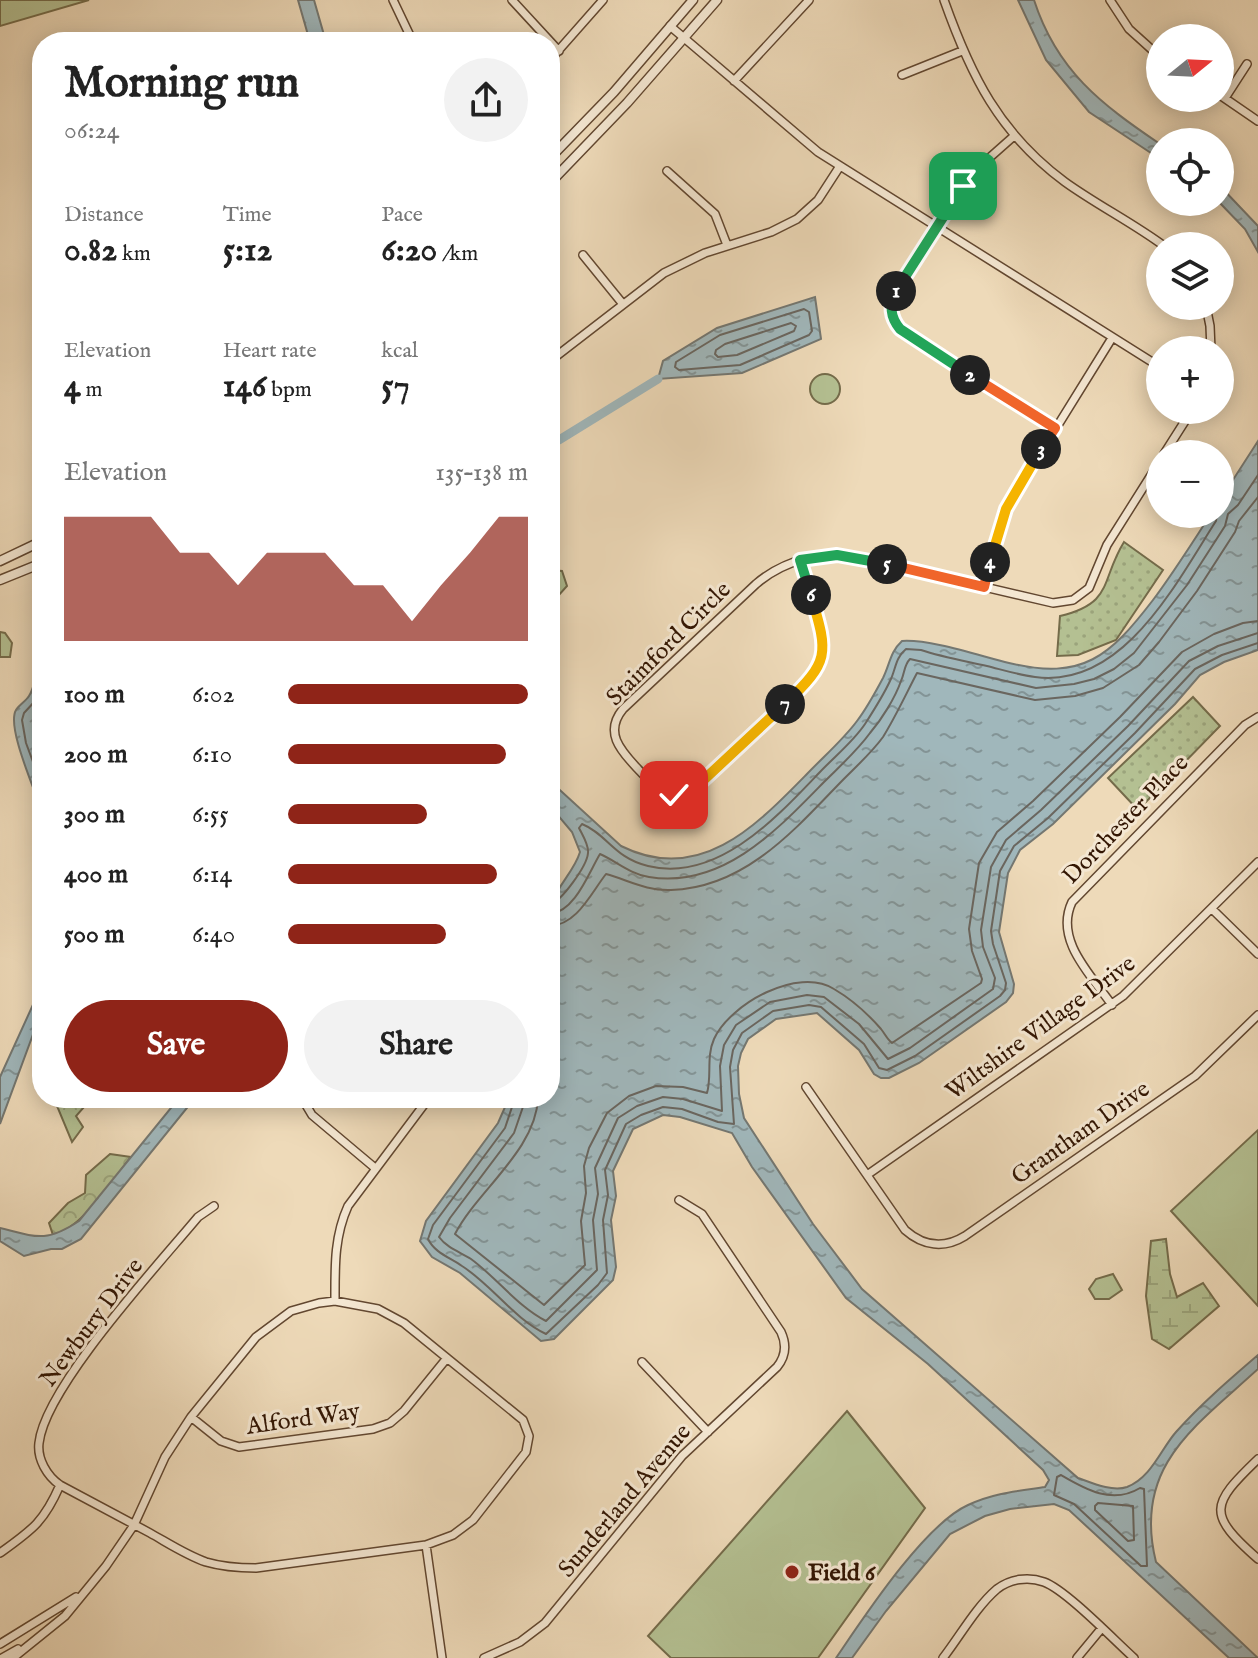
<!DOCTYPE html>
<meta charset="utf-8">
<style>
body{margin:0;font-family:"IM FELL English",serif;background:#f2f2f2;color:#222;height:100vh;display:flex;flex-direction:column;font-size:30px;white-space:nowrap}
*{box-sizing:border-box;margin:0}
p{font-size:26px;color:#767676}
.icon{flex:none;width:44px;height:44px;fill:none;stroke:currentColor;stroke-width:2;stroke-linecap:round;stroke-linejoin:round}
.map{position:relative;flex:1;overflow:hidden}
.sheet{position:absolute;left:32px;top:32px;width:528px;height:1076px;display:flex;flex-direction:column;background:#fff;border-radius:32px;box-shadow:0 4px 20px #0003}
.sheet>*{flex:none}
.needle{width:52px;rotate:72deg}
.buttons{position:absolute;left:1146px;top:24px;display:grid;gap:16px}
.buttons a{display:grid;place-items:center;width:88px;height:88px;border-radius:50%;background:#fff;box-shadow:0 4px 20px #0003;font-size:40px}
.pin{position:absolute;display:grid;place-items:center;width:68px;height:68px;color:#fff;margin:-34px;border-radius:16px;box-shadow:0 4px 12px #0006}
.km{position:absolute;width:40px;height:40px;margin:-20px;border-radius:50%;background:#222;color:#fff;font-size:22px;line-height:40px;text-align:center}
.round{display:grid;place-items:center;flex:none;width:84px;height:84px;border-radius:42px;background:#f2f2f2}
.overview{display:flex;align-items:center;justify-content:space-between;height:136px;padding:0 32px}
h1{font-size:44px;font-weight:700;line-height:60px}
.metrics{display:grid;grid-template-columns:repeat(3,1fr);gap:12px;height:136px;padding:8px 32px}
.metrics div{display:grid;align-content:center}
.metrics b{font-size:34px;font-weight:700}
.metrics small{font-size:22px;font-weight:400}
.metrics p{font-size:22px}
.chart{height:224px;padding:16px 32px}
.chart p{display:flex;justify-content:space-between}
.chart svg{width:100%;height:144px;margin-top:8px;fill:#8f2418;opacity:.7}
.primary-button{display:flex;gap:16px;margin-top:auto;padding:16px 32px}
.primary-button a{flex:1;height:92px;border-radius:48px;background:#8f2418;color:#fff;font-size:32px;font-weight:700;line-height:92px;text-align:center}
.primary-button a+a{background:#f2f2f2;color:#222}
ul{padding:0 32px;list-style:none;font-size:26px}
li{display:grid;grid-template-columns:128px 96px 1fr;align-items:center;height:60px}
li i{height:20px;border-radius:10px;background:#8f2418}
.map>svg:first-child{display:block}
.forest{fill:url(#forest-crowns);stroke:#746b4a;stroke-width:2}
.wetland{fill:url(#wetland-marsh);stroke:#746b4a;stroke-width:2}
.park{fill:url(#park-dots);stroke:#746b4a;stroke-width:2}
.pitch{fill:#b4c092;stroke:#746b4a;stroke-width:2}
.water{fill:url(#water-ripples);stroke:#747771;stroke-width:2}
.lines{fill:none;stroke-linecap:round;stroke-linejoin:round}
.shore{stroke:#6a665f;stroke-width:2}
.canal{stroke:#a0b7bb;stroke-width:9}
.minor-casing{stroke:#624730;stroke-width:10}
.tertiary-casing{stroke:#624730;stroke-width:11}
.minor{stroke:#f4e7d2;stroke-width:7}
.tertiary{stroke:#f4e7d2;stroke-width:8}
.split-1-casing{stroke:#fff;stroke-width:16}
.split-2-casing{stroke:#fff;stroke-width:16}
.split-3-casing{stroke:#fff;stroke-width:16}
.split-4-casing{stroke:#fff;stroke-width:16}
.split-5-casing{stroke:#fff;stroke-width:16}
.split-6-casing{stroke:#fff;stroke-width:16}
.split-7-casing{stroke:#fff;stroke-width:16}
.split-8-casing{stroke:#fff;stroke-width:16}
.split-1{stroke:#22a559;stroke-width:10}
.split-2{stroke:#22a559;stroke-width:10}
.split-3{stroke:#f0652b;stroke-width:10}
.split-4{stroke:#f5b400;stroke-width:10}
.split-5{stroke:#f0652b;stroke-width:10}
.split-6{stroke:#22a559;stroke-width:10}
.split-7{stroke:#f5b400;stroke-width:10}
.split-8{stroke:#f5b400;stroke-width:10}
.poi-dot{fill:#8f2418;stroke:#f4e7d2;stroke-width:3}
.labels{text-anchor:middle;stroke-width:6;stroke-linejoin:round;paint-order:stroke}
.street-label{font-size:24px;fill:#331603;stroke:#f4e7d2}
.poi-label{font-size:24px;font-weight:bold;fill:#331603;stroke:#f4e7d2;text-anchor:start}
</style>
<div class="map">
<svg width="1258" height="1658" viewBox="0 0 1258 1658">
<defs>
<pattern id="forest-crowns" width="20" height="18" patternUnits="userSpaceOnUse" patternTransform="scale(2)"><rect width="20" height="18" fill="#b4c092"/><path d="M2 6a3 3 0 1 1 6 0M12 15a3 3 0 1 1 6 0" fill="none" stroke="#9ba47c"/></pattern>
<pattern id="wetland-marsh" width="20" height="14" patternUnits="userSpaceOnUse" patternTransform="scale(2)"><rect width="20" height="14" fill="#b4c092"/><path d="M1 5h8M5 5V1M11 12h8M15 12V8" fill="none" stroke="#9ba47c"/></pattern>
<pattern id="park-dots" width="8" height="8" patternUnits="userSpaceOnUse" patternTransform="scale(2)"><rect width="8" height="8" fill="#b4c092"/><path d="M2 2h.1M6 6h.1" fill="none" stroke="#9ba47c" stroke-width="1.8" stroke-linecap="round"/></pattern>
<pattern id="water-ripples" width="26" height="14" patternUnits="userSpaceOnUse" patternTransform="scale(2)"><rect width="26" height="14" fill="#a0b7bb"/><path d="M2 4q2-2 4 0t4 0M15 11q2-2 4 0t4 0" fill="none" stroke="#839496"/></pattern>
</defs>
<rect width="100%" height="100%" fill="#eedab9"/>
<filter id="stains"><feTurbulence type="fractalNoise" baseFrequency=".0025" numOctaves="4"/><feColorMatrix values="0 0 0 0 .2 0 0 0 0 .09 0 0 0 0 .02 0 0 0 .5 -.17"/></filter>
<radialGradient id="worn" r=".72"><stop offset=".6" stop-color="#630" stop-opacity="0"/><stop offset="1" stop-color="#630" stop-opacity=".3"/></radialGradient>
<path class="forest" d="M 64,1098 L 92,1098 L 76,1116 L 83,1127 L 72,1142 L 57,1106 Z
M 110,1154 L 131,1157 C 113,1179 82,1229 53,1235 L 49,1223 L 68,1203 L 85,1193 L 86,1175 Z"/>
<path class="wetland" d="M 1166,1239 L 1170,1274 L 1177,1297 L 1203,1283 L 1219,1306 L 1169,1349 L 1152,1339 L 1146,1296 L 1151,1241 Z"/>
<path class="park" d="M 1124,542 L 1163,570 L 1116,640 L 1078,655 L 1057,656 L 1060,616 C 1114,603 1100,581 1124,542 Z
M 1193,697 L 1220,726 L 1138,810 L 1108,778 Z"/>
<path class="pitch" d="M 0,0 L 89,0 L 0,26 Z
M810 389a15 15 0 1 1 30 0a15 15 0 1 1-30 0Z
M 550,570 L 562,571 L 567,586 L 550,605 Z
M 0,632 L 5,633 L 12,643 L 10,657 L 0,657 Z
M 1258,1130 L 1258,1306 L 1171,1211 Z
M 1113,1274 L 1122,1290 L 1109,1299 L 1095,1299 L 1089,1289 L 1096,1279 Z
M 847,1411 L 925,1508 L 818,1658 L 671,1658 L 648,1636 Z"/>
<path class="water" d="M 298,0 L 314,0 L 326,42 L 310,42 Z
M 1018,0 L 1034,0 C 1057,71 1101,104 1160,144 L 1160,159 L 1089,112 L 1046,60 Z
M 1220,186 L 1258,226 L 1258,252 L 1245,229 L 1219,202 Z
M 815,297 L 821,339 L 742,373 L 658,379 L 663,361 L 717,328 Z
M 1258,441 L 1258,650 L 1224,662 L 1200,675 L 1175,704 L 1053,824 L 1020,850 L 1008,873 L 999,932 L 1014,984 L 1013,993 L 1006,1002 L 919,1063 L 889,1078 L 881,1078 L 874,1074 L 859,1050 L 817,1013 L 776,1019 L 748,1039 L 741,1053 L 738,1066 L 739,1094 L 744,1118 L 813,1224 L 862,1289 L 1078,1478 C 1092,1483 1112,1492 1127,1487 C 1151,1478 1161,1449 1176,1432 C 1201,1404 1230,1379 1258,1355 L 1258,1369 C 1196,1426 1132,1466 1156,1562 L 1258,1658 L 1229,1658 L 1069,1510 L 1054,1504 L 1010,1509 L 985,1516 L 950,1534 L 886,1611 L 852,1658 L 836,1658 C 864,1617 924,1525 968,1505 C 993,1493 1018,1491 1045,1487 L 1049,1480 L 1043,1470 L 928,1364 L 846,1298 L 752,1167 L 732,1133 L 680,1117 L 663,1115 L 633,1129 L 613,1171 L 616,1196 L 611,1220 L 616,1267 L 613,1280 L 554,1339 L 541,1341 L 460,1273 L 432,1257 L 420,1241 L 426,1221 L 498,1123 L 509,1098 L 550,1098 L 551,906 C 557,885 574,872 580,852 L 572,832 L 550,806 L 550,781 L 621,846 C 699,885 755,827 806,775 C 823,757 843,740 857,721 C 867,708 875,693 883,678 C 890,664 890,652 902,641 C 930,639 980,656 1009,663 C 1083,681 1110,656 1153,600 C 1174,572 1192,543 1211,514 L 1220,514 L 1220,500 Z
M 42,668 L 42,812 C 36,792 6,727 16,710 C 19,705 26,701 29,696 C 35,686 34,677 42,668 Z
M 42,985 L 42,1010 L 0,1124 L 0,1077 Z
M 179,1098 L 195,1098 L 81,1239 L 62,1249 L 51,1249 L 24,1256 L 0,1241 L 0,1228 C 36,1237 46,1243 79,1221 Z"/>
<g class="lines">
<path class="shore" d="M 804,309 L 809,312 L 812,331 L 809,335 L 740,365 L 679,370 L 675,367 L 676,362 L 720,335 Z
M 791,323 L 796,326 L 794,331 L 737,355 L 718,357 L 715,354 L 716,350 L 725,344 Z
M 42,684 L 36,700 L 24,713 L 22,720 L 26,743 L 42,786
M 550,904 C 561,902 587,866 588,853 C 589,845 583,836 579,828 L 582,824 C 607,834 614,858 648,866 C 717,883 777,817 819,773 C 834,757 853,742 865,724 C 874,710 883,696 890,681 C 896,669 895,658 906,649 L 921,650 C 942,657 965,661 987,666 C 1003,670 1019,675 1035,677 C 1123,689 1176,583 1216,521 L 1217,514
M 550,914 C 575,912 589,872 600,854 C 616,861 630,874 649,877 C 723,889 778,829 824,782 C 840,766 857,751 870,733 C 882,719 895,698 901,681 C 905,672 904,665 910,659 L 1036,688 L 1074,684 L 1094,679 L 1114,669 L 1134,653 L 1187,585 L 1225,526 L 1228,514 L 1238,505 L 1258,475
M 550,926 C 577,925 591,893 606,874 C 628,880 646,891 671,890 C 742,888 791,834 837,786 C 852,770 870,755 883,737 C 896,716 906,694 917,673 L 1035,700 L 1075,696 L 1103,688 L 1139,665 L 1159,642 L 1197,591 L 1235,532 L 1239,521 L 1258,497
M 515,1098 L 505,1128 L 433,1225 L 428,1239 C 435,1253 449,1257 462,1266 C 492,1285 514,1319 546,1334 L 598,1285 L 607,1273 L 603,1220 L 608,1195 L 605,1170 L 626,1124 L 641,1115 L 663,1107 L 682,1109 L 718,1122 L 734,1124 L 730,1067 L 733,1050 L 742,1033 L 773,1011 L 809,1005 L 821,1007 L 864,1044 L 879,1068 L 887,1070 L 915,1056 L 1000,996 L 1005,990 L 1006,983 L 993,944 L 991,931 L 1000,871 L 1014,846 L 1048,818 L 1135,733 L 1195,669 L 1222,655 L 1258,643
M 526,1098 L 514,1133 L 450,1218 L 439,1237 C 447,1248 460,1252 471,1259 C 497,1278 517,1306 546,1321 L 597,1270 L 593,1220 L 598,1194 L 595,1168 L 618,1118 L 637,1106 L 663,1097 L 683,1099 L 722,1111 L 720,1066 L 724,1045 L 736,1025 L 770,1002 L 807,995 L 824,997 L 859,1024 L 888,1059 L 910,1048 L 993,989 L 995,978 L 983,947 L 981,930 L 991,867 L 1006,840 L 1041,810 L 1128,726 L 1189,661 L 1218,646 L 1258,633
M 538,1098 C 536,1150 477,1191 455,1234 L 544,1305 L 585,1265 L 581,1221 L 586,1193 L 584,1166 L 589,1148 L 607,1113 L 629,1096 L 656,1086 L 683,1087 L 707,1093 C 712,1076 706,1057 714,1039 C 730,1004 798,966 834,989 C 851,999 868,1014 881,1029 C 885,1034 887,1039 892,1043 L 981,983 L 982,979 L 972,951 L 969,929 L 979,863 L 997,832 L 1033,801 L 1120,717 L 1182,652 L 1214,634 L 1243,623 L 1258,621
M 1061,1475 C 1085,1489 1112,1505 1140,1488 L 1144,1489 L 1147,1566 L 1141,1566 L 1074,1504 L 1054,1495 L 1057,1477 Z
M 1098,1503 L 1133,1506 L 1134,1540 L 1128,1541 L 1095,1510 L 1095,1506 Z"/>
<path class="canal" d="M 559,440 L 658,379"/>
<g class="minor-casing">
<path id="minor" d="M 393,0 L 413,42
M 512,0 L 559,51
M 944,0 C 971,76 999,133 1065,182 C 1097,205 1133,223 1164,246
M 1110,0 L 1129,29 L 1160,57
M 670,26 L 818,152 L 1160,367
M 550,60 L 603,0
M 902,75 L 962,51
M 734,81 L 809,0
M 1220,95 L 1258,121
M 1225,98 L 1247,64
M 1014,136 L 979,167 L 963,186 L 896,292 C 888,308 891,321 904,333 L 1055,428
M 667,171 L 715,214 L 727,245
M 583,255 L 622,303
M 1206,306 L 1210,326 L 1211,350
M 550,361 L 664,273 L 705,253 L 771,232 L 797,219 L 818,200 L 840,166
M 1164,454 L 1192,410
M 800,560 C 810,593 834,639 816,672 L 695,788 C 670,804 654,786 637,768 C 620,750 604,732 623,709 L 756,584 C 771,571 788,563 807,558 L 852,556 L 1053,603 L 1073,600 L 1089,588 L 1107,545 L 1160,461
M 984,587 L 998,530 L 1006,509 L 1112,338
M 1213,910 L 1258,954
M 1112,1005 C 1091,975 1054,940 1072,902 L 1245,725 L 1258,717
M 806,1087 L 905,1230 C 923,1246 944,1249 965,1236 L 1195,1076 L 1258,1015
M 303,1100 L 312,1115 L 375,1168
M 867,1175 L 1123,996 L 1258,862
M 335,1301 C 335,1267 334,1237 348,1206 L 429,1098
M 642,1362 L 708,1432
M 191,1417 L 221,1441 L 239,1447 L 373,1429 L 390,1423 L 404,1411 L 447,1358
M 1258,1459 C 1210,1505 1207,1514 1258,1559
M 426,1545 L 442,1658
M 0,1553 C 32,1530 44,1522 60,1485
M 0,1644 L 76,1597
M 2,1658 L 18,1649
M 13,1658 L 65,1616 L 106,1566 L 134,1525 L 165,1457 L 191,1417 L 256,1337 L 291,1311 L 319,1303 L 335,1301 L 378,1309 L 404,1323 L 523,1420 L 529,1436 L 526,1452 L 473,1520 L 453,1535 L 426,1545 L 256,1568 C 239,1568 223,1567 206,1562 C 186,1555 168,1543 150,1533 C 120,1517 90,1501 60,1485 C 47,1476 37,1459 39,1443 C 45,1387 159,1264 198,1217 L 214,1206
M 484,1658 L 520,1642 L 545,1623 L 682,1456 L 777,1367 C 786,1356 787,1345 781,1332 L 702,1214 L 679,1200
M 943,1658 C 960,1636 976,1607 997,1589 C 1010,1579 1028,1576 1044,1582 C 1066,1590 1114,1640 1134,1658
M 1077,1658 L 1101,1629"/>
</g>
<g class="tertiary-casing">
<path id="tertiary" d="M 550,158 L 614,92 L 693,0
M 550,183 L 627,103 L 717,0
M 0,561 L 42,541
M 0,580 L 42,563"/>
</g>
<use href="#minor" class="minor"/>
<use href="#tertiary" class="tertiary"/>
</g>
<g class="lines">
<g class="split-1-casing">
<path id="split-1" d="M 896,291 L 963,186"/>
</g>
<g class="split-2-casing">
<path id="split-2" d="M 896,291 C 889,305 890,317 900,329 L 970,375"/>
</g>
<g class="split-3-casing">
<path id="split-3" d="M 970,375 L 1055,428 L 1041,449"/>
</g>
<g class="split-4-casing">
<path id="split-4" d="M 990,562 L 1006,509 L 1041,449"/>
</g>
<g class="split-5-casing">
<path id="split-5" d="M 887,564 L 984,587 L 990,562"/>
</g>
<g class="split-6-casing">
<path id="split-6" d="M 811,595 L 800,560 L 837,555 L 887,564"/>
</g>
<g class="split-7-casing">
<path id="split-7" d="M 785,704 C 831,660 828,654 811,595"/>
</g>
<g class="split-8-casing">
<path id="split-8" d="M 674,795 L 685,793 L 695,788 L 785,704"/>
</g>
<use href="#split-1" class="split-1"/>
<use href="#split-2" class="split-2"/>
<use href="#split-3" class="split-3"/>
<use href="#split-4" class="split-4"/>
<use href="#split-5" class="split-5"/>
<use href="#split-6" class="split-6"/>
<use href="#split-7" class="split-7"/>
<use href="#split-8" class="split-8"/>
</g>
<circle class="poi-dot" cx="792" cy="1572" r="8"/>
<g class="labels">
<g class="street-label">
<text transform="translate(668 643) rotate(-45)" y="8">Staimford Circle</text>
<text transform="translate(1125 819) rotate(-46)" y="8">Dorchester Place</text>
<text transform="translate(1040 1027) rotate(-36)" y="8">Wiltshire Village Drive</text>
<text transform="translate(1080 1132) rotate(-35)" y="8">Grantham Drive</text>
<text transform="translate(91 1322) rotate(-53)" y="8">Newbury Drive</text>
<text transform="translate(303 1418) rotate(-8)" y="8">Alford Way</text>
<text transform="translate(624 1500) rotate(-50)" y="8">Sunderland Avenue</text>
</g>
<g class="poi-label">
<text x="808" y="1580">Field 6</text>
</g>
</g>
<rect width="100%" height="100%" filter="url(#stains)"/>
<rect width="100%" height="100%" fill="url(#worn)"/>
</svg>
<div class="buttons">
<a><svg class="needle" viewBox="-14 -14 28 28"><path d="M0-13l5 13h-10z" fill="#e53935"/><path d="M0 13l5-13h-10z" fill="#767676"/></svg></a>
<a><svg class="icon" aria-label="locate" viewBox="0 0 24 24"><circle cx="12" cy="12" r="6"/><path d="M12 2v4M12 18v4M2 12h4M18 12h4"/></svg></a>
<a><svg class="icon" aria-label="layers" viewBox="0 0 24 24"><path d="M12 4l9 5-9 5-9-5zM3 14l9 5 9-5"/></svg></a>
<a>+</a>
<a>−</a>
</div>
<div class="pin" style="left:963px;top:186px;background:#1e9e55"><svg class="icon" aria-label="arrive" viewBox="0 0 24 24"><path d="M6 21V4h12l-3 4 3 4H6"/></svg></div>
<div class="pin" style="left:674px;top:795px;background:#d93025"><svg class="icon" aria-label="check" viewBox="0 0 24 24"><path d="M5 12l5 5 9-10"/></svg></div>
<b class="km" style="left:896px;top:291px">1</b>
<b class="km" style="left:970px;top:375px">2</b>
<b class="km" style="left:1041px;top:449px">3</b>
<b class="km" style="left:990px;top:562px">4</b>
<b class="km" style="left:887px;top:564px">5</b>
<b class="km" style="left:811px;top:595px">6</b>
<b class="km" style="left:785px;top:704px">7</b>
<section class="sheet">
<div class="overview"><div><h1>Morning run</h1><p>06:24</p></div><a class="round"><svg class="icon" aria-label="share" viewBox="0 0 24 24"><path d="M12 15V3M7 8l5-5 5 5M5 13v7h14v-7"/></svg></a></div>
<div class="metrics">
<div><p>Distance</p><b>0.82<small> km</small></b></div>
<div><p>Time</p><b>5:12</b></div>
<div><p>Pace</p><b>6:20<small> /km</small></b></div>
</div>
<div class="metrics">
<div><p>Elevation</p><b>4<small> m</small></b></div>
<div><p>Heart rate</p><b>146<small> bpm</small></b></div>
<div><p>kcal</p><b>57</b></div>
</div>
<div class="chart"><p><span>Elevation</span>135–138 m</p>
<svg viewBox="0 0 160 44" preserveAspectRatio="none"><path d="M0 44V6L10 6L20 6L30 6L40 17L50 17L60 27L70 17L80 17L90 17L100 27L110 27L120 38L130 27L140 17L150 6L160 6V44z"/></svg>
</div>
<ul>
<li><b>100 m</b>6:02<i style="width:100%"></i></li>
<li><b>200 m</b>6:10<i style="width:91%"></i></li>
<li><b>300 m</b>6:55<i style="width:58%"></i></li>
<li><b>400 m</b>6:14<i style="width:87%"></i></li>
<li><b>500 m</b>6:40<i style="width:66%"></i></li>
</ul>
<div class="primary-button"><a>Save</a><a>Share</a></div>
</section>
</div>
